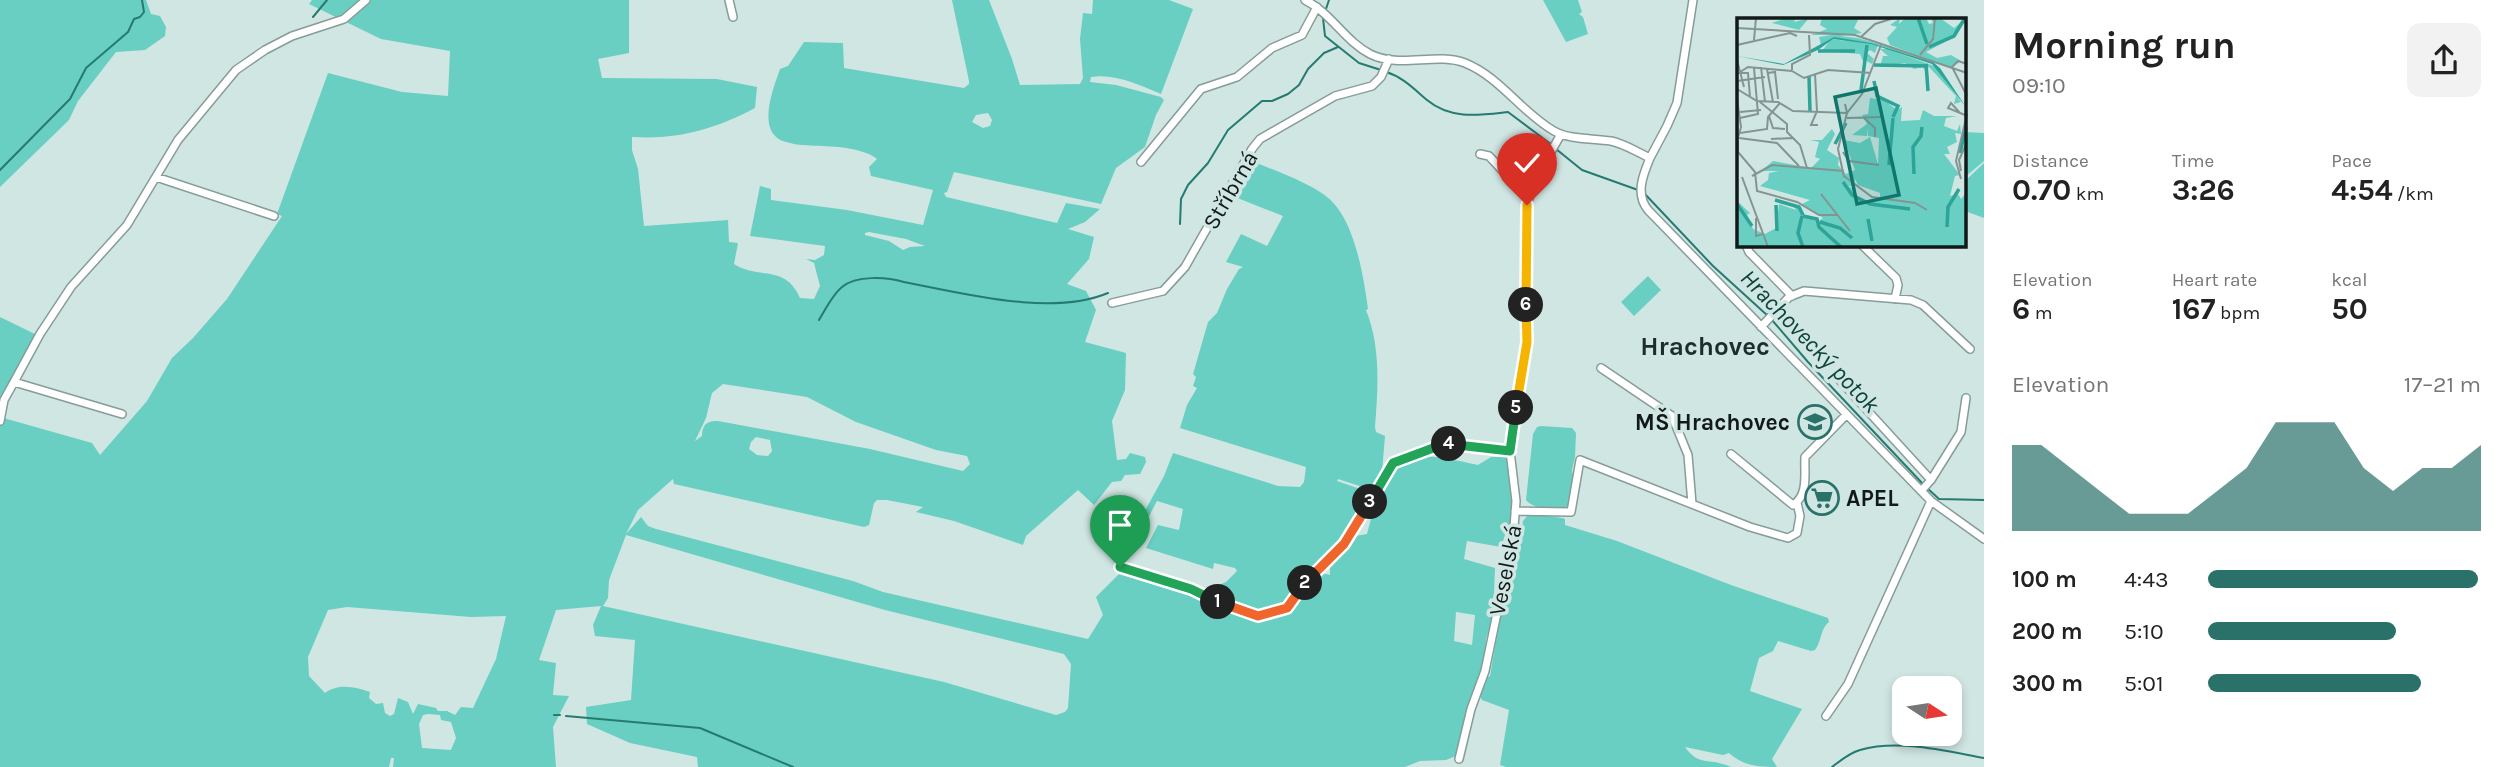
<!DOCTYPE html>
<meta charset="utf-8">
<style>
body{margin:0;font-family:Karla,sans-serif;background:#f2f2f2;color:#222;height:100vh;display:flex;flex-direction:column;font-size:26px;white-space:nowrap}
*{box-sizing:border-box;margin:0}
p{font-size:23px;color:#767676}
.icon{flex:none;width:38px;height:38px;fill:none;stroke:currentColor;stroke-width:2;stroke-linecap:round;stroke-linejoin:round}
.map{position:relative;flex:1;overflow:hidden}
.panel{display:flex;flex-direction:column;background:#fff;width:525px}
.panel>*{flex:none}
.needle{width:46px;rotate:102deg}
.controls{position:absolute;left:1892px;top:676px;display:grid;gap:14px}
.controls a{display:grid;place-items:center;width:70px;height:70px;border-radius:14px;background:#fff;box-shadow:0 4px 10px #0003;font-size:35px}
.pin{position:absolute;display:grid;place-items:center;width:60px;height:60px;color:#fff;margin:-72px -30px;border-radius:50% 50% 50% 0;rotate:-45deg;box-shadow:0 0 7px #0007}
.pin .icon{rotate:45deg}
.km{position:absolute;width:35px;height:35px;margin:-18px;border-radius:50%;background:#222;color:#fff;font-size:19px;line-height:35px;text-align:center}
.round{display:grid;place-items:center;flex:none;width:74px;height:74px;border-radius:14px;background:#f2f2f2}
.headline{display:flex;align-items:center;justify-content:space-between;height:119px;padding:0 28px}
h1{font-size:38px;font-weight:700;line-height:52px}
.stats{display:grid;grid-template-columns:repeat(3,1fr);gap:10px;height:119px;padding:7px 28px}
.stats div{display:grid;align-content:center}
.stats b{font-size:30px;font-weight:700}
.stats small{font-size:19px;font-weight:400}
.stats p{font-size:19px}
.chart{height:196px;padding:14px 28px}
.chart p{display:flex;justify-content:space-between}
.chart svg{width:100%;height:126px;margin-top:7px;fill:#297169;opacity:.7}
ul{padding:0 28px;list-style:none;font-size:23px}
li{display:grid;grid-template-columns:112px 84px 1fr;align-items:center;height:52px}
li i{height:18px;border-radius:9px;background:#297169}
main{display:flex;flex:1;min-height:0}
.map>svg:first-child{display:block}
.green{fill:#68cfc2;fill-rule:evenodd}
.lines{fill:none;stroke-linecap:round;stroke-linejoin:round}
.stream{stroke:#257b71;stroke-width:2}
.minor-casing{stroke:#879c98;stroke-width:10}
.minor{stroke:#fff;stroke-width:7}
.split-1-casing{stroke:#fff;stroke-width:14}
.split-2-casing{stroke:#fff;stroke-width:14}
.split-3-casing{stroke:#fff;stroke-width:14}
.split-4-casing{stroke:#fff;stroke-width:14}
.split-5-casing{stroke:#fff;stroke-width:14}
.split-6-casing{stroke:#fff;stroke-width:14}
.split-7-casing{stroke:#fff;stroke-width:14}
.split-1{stroke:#22a559;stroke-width:9}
.split-2{stroke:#f0652b;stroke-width:9}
.split-3{stroke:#f0652b;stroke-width:9}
.split-4{stroke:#22a559;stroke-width:9}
.split-5{stroke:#22a559;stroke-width:9}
.split-6{stroke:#f5b400;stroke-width:9}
.split-7{stroke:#f5b400;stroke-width:9}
.labels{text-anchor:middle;stroke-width:7;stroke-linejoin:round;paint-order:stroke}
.street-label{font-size:23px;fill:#121a19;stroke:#d0e6e3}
.poi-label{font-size:23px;font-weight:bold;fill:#121a19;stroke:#d0e6e3;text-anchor:end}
.water-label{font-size:24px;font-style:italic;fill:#0f423c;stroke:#d0e6e3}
.quarter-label{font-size:26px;font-weight:bold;fill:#1c2e2b;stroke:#d0e6e3}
.inset-river{fill:none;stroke:#2da497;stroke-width:3.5}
.inset-road{fill:none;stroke:#849492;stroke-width:2}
.view{fill:#0f766e;fill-opacity:0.15;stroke:#0f766e;stroke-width:3.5}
.inset-edge{fill:none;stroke:#121a19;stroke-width:3.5}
</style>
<main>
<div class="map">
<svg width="1984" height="767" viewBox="0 0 1984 767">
<rect width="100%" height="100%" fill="#d0e6e3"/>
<path class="green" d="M 0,0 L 146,0 L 151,14 L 160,16 L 166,27 L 165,36 L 145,50 L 116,52 L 78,101 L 69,120 L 0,187 Z
M 312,0 L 629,0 L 629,53 L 598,59 L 602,78 L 717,79 L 757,87 L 755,108 C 715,129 678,140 632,137 L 632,150 L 638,169 L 644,226 L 728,220 L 729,242 L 738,243 L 734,264 C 759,280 785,264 800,298 L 814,299 L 820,286 L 814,263 L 806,259 L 815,260 L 824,255 L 825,246 L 750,236 L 760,186 L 771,189 L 771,200 L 847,210 L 923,225 L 933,190 L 871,176 L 869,167 L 877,159 C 868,152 857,150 846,148 C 827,145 801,147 786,142 C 755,134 773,89 780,69 L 788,66 L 804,42 L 843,43 L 844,68 L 964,88 L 969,84 L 969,81 L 952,0 L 989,0 L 1012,59 L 1020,85 L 1080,84 L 1083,78 L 1080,39 L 1083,13 L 1092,14 L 1093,0 L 1169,0 L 1193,9 L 1161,94 C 1140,85 1114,73 1091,77 L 1090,82 L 1116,85 L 1161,97 L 1164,100 L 1156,115 L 1145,147 L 1116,168 L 1101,204 L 954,172 L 947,192 L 944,193 L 946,197 L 1057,223 L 1066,203 L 1100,209 L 1085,222 L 1068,229 L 1094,237 L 1089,259 L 1067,284 L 1086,291 L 1096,310 L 1085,342 L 1126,353 L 1125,390 L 1112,421 L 1117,460 L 1126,459 L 1130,453 L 1145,457 L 1146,462 L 1140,474 L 1125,475 L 1121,481 L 1112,482 L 1094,505 L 1078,490 L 1026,536 L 1023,545 L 954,521 L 916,512 L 923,507 L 887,500 L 877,500 L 874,503 L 869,525 L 864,527 L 674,484 L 673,479 L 638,510 L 626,534 L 641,517 L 648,526 L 656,529 L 853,581 L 883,592 L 1088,639 L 1103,615 L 1096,597 L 1120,573 L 1128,571 L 1203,592 L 1226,582 L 1237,571 L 1235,568 L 1214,563 L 1213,569 L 1146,548 L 1158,525 L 1179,530 L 1183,509 L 1157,501 L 1147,520 L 1141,518 L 1164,476 L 1173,453 L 1278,486 L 1300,487 L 1304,482 L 1306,467 L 1180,428 L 1187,405 L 1197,388 L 1193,386 L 1196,377 L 1193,374 L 1208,322 L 1217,313 L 1227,289 L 1239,269 L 1243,267 L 1226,262 L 1241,234 L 1267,246 L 1283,216 L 1230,195 L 1250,160 C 1274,171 1320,185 1336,206 C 1356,231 1364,278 1368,309 L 1366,310 C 1381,347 1378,388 1375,427 L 1376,432 L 1385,436 L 1382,472 L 1369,489 L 1338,479 L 1337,481 L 1363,490 L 1365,498 L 1340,544 L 1314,571 L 1330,575 L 1330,568 L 1355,536 L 1367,534 L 1371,519 L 1367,513 L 1368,509 C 1405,449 1411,450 1478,465 L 1491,457 L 1507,457 L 1510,462 L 1513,523 L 1506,532 L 1501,547 L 1467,541 L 1464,559 L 1495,568 L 1494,594 L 1496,606 L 1486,639 L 1485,661 L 1458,755 L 1446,760 L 1420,761 L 1405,767 L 698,767 L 697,757 L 630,743 L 587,724 L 586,707 L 631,700 L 635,640 L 595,636 L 593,625 L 601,606 L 556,610 L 539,660 L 556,663 L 553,695 L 569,696 L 553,727 L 556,767 L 393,767 L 394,758 L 391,758 L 389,767 L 0,767 L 0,417 L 92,443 L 100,455 L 147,401 L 172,358 L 193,338 L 227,299 L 282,216 L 277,214 L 328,73 L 402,92 L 448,96 L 450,51 L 381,39 L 309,4 ZM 988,113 L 992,120 L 990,126 L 983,128 L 972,122 L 976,115 ZM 869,232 L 906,239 L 925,246 L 910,247 L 903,250 L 889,241 L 865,235 L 865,233 ZM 723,384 L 807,397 L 856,422 L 936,450 L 967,456 L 970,464 L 963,471 L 870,449 L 718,421 C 707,420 702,425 702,436 L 695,441 L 706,418 L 712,393 ZM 756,437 L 770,440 L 772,451 L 768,456 L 757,455 L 749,449 L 751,442 ZM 626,535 L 885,610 L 1064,654 L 1071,664 L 1068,708 L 1065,712 L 1056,715 L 944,682 L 603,606 L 608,598 L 609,580 ZM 347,607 L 471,617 L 506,616 L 496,659 L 473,708 L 461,707 L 455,715 L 447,711 L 438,711 L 436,708 L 418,704 L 413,714 L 408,702 L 398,698 L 394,714 L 390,716 L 385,713 L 383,703 L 376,704 L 369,698 L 370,692 C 355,687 339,683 325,693 L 309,676 L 308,657 L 328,610 ZM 1456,612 L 1475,615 L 1472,645 L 1454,641 ZM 428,714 L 440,715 L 441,720 L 451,722 L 456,738 L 451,750 L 422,748 L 419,724 L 423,715 Z
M 1543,0 L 1578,0 L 1582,12 L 1579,14 L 1583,17 L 1588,34 L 1566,42 Z
M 1965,132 L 1984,133 L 1984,161 L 1965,177 Z
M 1984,163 L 1984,218 L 1965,211 L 1965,181 Z
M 1648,276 L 1661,290 L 1634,316 L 1621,302 Z
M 0,317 L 37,335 L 0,411 Z
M 1541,426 L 1572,428 L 1576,433 L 1575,457 L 1572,470 L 1573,477 L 1568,506 C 1558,511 1534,510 1526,500 L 1533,434 L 1537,427 Z
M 1533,514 L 1562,518 L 1565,519 L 1565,525 L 1617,541 L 1731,585 L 1828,618 L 1829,622 C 1820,629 1822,641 1815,650 L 1811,651 L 1778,641 L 1773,651 L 1759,658 L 1750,691 L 1802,709 L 1772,759 L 1777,767 C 1759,767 1743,766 1729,753 L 1723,755 L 1685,747 C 1699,767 1709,757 1731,767 L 1506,767 L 1500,765 L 1509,710 L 1482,700 L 1480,696 L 1486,678 L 1490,676 L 1500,618 L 1519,553 L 1523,521 L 1528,515 Z"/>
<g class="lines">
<path class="stream" d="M 1325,12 L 1329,0
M 313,17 L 327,0
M 1323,18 L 1325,36 L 1359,63 L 1381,70
M 1386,72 C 1403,77 1414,89 1427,100 C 1451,120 1480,115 1508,112 L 1552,145
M 1556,149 L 1582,170 L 1638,190
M 0,170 L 70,99 L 86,68 L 128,32 L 134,19 L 140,17 L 144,12 L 142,0
M 1643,192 L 1713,266 L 1768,316
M 1180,224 L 1181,199 L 1188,185 L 1208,163 L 1228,130 L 1262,101 L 1272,101 L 1288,94 L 1299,85 L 1308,69 L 1324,53 L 1338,47
M 819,320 C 825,310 833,294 842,287 C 856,275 887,277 904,282 C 963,293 1051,317 1108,293
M 1772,320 L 1808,362 L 1922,483
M 1926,487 L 1939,499 L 1984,500
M 554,715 L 560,715
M 566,716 L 700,728 L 793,767
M 1832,767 C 1840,761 1849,753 1860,750 C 1899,739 1945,751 1984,758"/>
<g class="minor-casing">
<path id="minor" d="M 729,0 L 733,17
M 1305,0 C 1331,13 1345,41 1370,54 C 1400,69 1436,52 1465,63 C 1500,77 1521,112 1554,131 C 1570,140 1592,138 1611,141 C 1625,144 1637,152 1650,158 C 1643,175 1635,194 1648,210 L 1931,501 L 1984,539
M 1480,154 L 1489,156 L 1502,170 L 1534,182
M 1650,158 L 1667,126 L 1677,103 L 1693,0
M 1141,162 L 1201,89 L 1237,77 L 1272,48 L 1302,35 L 1317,7
M 156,177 L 274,216
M 1746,245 L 1749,252 L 1792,296
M 1862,245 L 1896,278 L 1898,285 L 1895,299
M 1112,303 L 1163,291 L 1185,267 L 1252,149 L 1260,139 L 1335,96 L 1372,86 L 1381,77 L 1389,59
M 1761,327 L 1789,297 L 1804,291 L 1911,300 L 1923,305 L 1970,349
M 1601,368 L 1672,416 L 1688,455 L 1692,504
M 1835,375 L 1931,480
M 14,382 L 122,414
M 0,421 L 4,400 L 14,382 L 40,334 L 71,287 L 127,225 L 178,140 L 236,70 L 265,50 L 292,36 L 344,19 L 366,0
M 1731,454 L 1793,505 C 1809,495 1804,473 1805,457 L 1846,415
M 1921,491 L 1931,480 L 1961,432 L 1966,398
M 1515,511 L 1571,512 L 1580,460 L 1750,527 L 1788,538 L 1797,533 L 1800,516 L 1797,503
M 1120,567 L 1191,589 L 1224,605 L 1258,616 L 1287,608 L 1308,578 L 1344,544 L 1393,463 L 1444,444 L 1510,451
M 1826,716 L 1848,684 L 1931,501
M 1459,759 L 1471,709 L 1485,671 L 1496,618 L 1512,554 L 1516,501 L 1510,451 L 1527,342 L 1527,205 L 1534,182 L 1561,134"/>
</g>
<use href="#minor" class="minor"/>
</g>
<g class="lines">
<g class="split-1-casing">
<path id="split-1" d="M 1120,567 L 1191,589 L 1218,602"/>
</g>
<g class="split-2-casing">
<path id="split-2" d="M 1218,602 L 1258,616 L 1287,608 L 1305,583"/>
</g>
<g class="split-3-casing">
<path id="split-3" d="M 1305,583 L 1344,544 L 1370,502"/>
</g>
<g class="split-4-casing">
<path id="split-4" d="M 1370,502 L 1393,463 L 1444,444 L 1449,444"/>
</g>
<g class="split-5-casing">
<path id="split-5" d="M 1449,444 L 1510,451 L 1516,408"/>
</g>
<g class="split-6-casing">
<path id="split-6" d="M 1516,408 L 1527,342 L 1526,305"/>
</g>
<g class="split-7-casing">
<path id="split-7" d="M 1526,305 L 1527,205"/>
</g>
<use href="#split-1" class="split-1"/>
<use href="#split-2" class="split-2"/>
<use href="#split-3" class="split-3"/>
<use href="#split-4" class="split-4"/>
<use href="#split-5" class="split-5"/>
<use href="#split-6" class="split-6"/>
<use href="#split-7" class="split-7"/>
</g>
<defs>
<g id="school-ring" transform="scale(1.75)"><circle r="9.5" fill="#d0e6e3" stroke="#297169" stroke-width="1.5"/><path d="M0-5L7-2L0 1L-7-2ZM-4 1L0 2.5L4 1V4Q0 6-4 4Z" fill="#297169"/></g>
<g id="supermarket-ring" transform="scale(1.75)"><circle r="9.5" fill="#d0e6e3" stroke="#297169" stroke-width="1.5"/><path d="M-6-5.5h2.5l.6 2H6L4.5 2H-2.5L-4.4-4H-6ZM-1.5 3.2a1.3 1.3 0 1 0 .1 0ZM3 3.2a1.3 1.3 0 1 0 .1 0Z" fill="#297169"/></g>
</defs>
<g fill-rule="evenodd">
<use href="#school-ring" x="1815" y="422"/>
<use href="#supermarket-ring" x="1822" y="498"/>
</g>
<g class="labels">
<g class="street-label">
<text transform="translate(1230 190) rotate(-60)" y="8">Stříbrná</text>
<text transform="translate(1505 570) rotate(-79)" y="8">Veselská</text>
</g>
<g class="poi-label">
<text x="1790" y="430">MŠ Hrachovec</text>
<text x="1846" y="506" text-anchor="start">APEL</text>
</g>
<g class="water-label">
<text transform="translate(1810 341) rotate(46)" y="8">Hrachovecký potok</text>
</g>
<g class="quarter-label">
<text x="1705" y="355">Hrachovec</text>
</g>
</g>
<g transform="translate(1737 18)">
<rect width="229" height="229" fill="#d0e6e3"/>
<path d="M 50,0 L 59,0 L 57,4 L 72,0 L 62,12 L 35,5 ZM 85,0 L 122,0 L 117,10 L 125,15 L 103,18 L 121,20 L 182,38 L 153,32 L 200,49 L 224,84 L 217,86 L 219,78 L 192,49 L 190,51 L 192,61 L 191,73 L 191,57 L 186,49 L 177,51 L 168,45 L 143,49 L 146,38 L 151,38 L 143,31 L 153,31 L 141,27 L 138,35 L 133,32 L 130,35 L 137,41 L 135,46 L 128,42 L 127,46 L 123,36 L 85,33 L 94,21 L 109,23 L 97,19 L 84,27 L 82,19 L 94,17 L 74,17 L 90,11 L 83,7 ZM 163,0 L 162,6 L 168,0 L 189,0 L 192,6 L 196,5 L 194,0 L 203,0 L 217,10 L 229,0 L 219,18 L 189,34 L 200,40 L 214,37 L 224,43 L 214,50 L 153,27 L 150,20 L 160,9 L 153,7 ZM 133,80 L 147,82 L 160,92 L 165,89 L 164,103 L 183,102 L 186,92 L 197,98 L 220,98 L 209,100 L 207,108 L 220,113 L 223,106 L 224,116 L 218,115 L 220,124 L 210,129 L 213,136 L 207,136 L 223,157 L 218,158 L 213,178 L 221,176 L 224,181 L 229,175 L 229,229 L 0,229 L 0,183 L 13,195 L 10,197 L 16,211 L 28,216 L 39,210 L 42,186 L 59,192 L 57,189 L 62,189 L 65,197 L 82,203 L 86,200 L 65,186 L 73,182 L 23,168 L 31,162 L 32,155 L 42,153 L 24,153 L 36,143 L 74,150 L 83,141 L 78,139 L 82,124 L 73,122 L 85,122 L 95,111 L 98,116 L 90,132 L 102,140 L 101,147 L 109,156 L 118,152 L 107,122 L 123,125 L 133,119 L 141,146 L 142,120 L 131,118 L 131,110 L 130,118 L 115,117 L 130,106 L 125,97 L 131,96 ZM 118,161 L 121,167 L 143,175 L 143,181 L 132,185 L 115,177 L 117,171 L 111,168 L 117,169 Z" fill="#68cfc2" fill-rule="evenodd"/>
<path d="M 97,19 L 134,25 L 196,44 L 203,50 L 229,89 L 195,46 L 134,26 L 96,21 L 81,32 L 46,47 L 0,38 L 47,46 Z" fill="#2da497"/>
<path class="inset-river" d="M 181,0 L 190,26M 192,29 L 217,18 L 228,0M 81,33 L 118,33M 189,46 L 191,73M 137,47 L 191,48M 72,58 L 73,93M 137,63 L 140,78 L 161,88 L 156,99M 124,72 L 130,27M 98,126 L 109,105M 223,135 L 229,109M 152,147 L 156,100M 177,156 L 176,129 L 184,118 L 185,109M 106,164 L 115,177 L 133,186 L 173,191M 38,182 L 62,189 L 66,197M 0,186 L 15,208M 39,187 L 40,213M 65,198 L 61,215 L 66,229M 66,198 L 80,201 L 82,209 L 104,229M 131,201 L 135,223M 83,204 L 103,210 L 115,220M 210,209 L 211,189 L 222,171"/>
<path class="inset-road" d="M 0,10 L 118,17 L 230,55M 124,19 L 138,6 L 157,0M 17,22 L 19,0M 0,27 L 53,15 L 60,18M 183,37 L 196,21 L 198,0M 0,42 L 7,69M 230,46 L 221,43 L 215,49 L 230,78M 24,49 L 28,84M 30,51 L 36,84M 55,52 L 55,46 L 73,37 L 72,17M 55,53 L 67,60 L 91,52 L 134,55M 4,55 L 11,55 L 13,79M 31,55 L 38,54 L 41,81M 0,56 L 11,49 L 55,53M 78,56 L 80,93 L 74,107 L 81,107M 0,63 L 28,59M 0,71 L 20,83 L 41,84 L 56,93 L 110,95 L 108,86M 0,81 L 4,109 L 0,123M 23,84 L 50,106 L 50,114 L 63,127 L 70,150M 3,94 L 24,92M 223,95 L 214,85 L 211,90 L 228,97M 32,98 L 36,110 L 48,111M 3,100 L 21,96 L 17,50M 110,100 L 144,99M 127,100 L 138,110 L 138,119M 3,115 L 30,111 L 31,99 L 43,85M 2,120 L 40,125 L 62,148M 34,121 L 56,120M 1,123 L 1,134 L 18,154 L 20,173 L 60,184 L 82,197 L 101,197M 106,134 L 112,143 L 142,147M 224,153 L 222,142 L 230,124M 15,158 L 35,147 L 107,153M 107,158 L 135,179 L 178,185 L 190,192M 5,159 L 31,229M 107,159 L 101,131 L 110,95 L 125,76 L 144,27M 224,161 L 219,143 L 230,96M 84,176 L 113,213M 19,200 L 19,218 L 26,216"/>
<path class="view" d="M 139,70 L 162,177 L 120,186 L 98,79 Z"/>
<rect width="229" height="229" class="inset-edge"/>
</g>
</svg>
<div class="controls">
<a><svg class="needle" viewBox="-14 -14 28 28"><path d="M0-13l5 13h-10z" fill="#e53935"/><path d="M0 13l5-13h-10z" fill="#767676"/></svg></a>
</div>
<div class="pin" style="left:1120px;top:567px;background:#1e9e55"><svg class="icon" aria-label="arrive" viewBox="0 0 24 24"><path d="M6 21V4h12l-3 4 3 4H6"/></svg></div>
<div class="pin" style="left:1527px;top:205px;background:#d93025"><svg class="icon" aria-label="check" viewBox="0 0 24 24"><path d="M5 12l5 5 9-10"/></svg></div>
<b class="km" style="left:1218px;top:602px">1</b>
<b class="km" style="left:1305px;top:583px">2</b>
<b class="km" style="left:1370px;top:502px">3</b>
<b class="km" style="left:1449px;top:444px">4</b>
<b class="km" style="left:1516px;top:408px">5</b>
<b class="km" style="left:1526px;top:305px">6</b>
</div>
<section class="panel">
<div class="headline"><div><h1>Morning run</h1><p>09:10</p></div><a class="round"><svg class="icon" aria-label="share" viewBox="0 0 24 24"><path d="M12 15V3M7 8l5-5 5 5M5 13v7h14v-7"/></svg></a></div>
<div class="stats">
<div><p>Distance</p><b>0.70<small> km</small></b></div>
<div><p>Time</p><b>3:26</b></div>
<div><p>Pace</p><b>4:54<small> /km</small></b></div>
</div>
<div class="stats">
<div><p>Elevation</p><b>6<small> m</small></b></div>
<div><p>Heart rate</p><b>167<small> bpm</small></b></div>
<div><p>kcal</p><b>50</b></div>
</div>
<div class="chart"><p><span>Elevation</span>17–21 m</p>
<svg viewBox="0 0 160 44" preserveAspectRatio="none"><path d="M0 44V14L10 14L20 22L30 30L40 38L50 38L60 38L70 30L80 22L90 6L100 6L110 6L120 22L130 30L140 22L150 22L160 14V44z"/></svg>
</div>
<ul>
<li><b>100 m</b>4:43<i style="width:99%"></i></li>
<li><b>200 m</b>5:10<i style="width:69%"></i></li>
<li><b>300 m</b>5:01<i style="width:78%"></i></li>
</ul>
</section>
</main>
